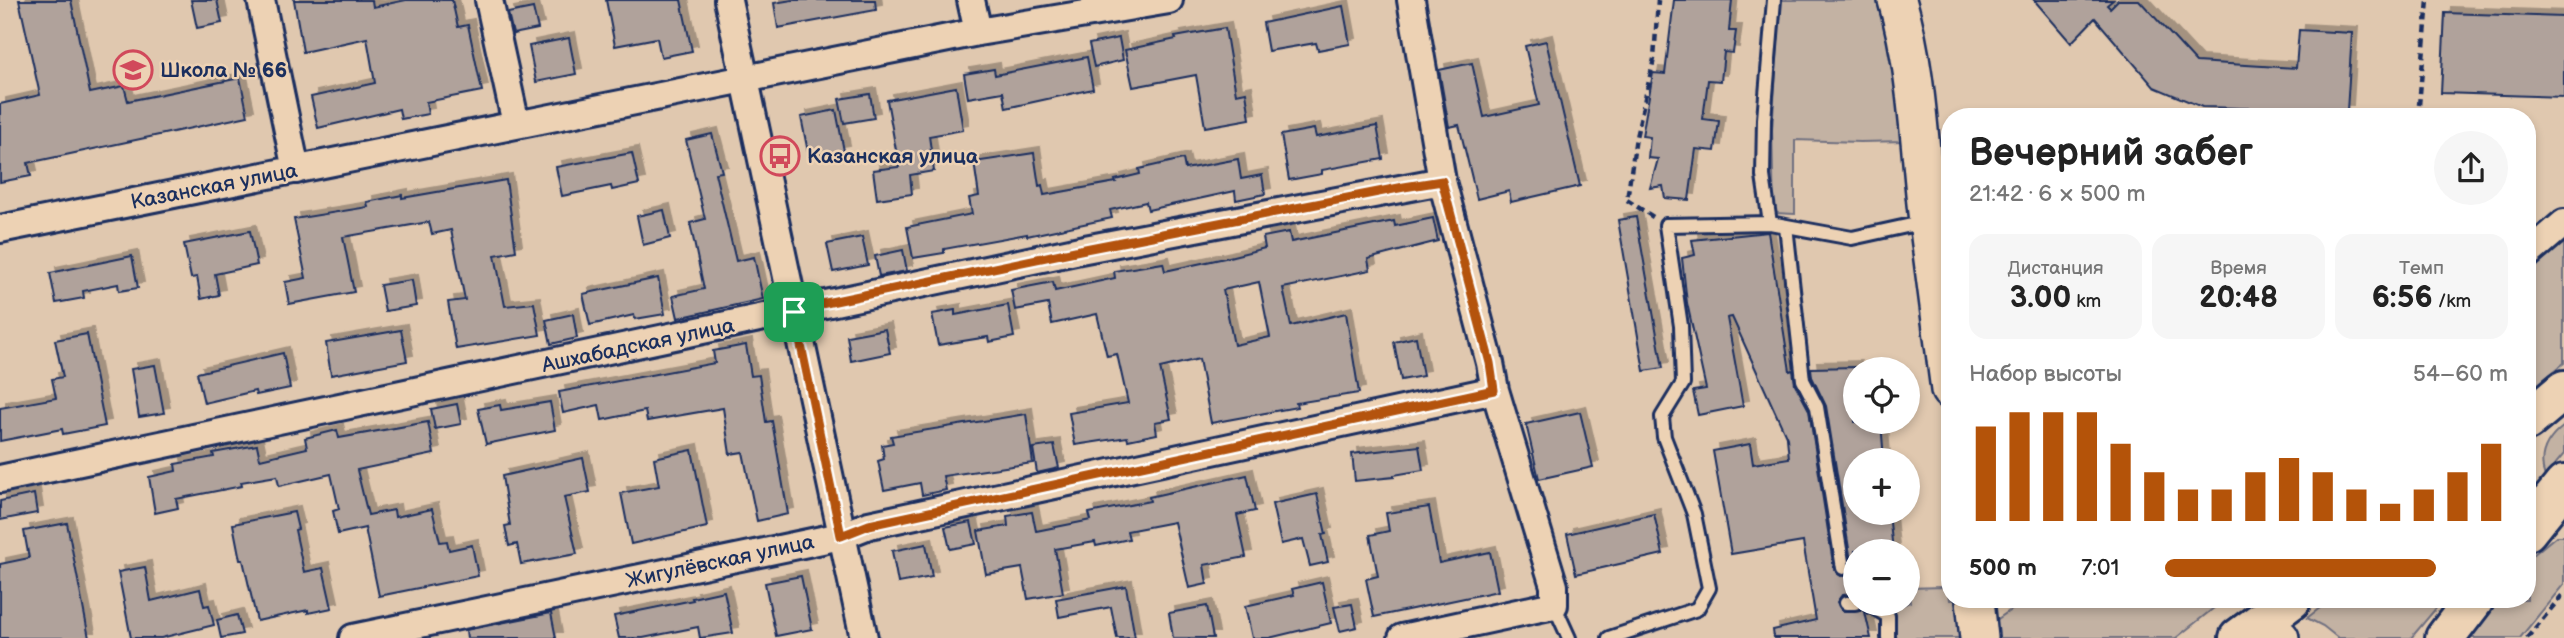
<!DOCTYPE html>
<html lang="ru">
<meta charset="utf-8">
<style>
body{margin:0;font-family:"Balsamiq Sans",sans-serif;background:#f6f6f6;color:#222;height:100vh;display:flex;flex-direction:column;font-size:26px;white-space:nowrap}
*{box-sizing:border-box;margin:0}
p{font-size:23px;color:#767676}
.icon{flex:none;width:38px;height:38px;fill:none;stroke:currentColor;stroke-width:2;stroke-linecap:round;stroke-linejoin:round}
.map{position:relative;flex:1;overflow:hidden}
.side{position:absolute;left:1941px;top:108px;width:595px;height:500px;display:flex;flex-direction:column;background:#fff;border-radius:28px;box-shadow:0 4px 10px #0003}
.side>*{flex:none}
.controls{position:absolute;left:1843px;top:357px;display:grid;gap:14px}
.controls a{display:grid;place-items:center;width:77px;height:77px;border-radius:50%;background:#fff;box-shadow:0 4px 10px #0003;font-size:35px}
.pin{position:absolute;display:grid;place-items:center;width:60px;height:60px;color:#fff;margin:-30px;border-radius:14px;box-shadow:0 4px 10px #0006}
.round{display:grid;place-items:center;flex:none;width:74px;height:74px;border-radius:37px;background:#f6f6f6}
.overview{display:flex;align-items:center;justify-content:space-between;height:119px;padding:0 28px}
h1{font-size:38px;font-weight:700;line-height:52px}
.metrics{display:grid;grid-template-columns:repeat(3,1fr);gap:10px;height:119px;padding:7px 28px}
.metrics div{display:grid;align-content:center;border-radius:18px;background:#f6f6f6;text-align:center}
.metrics b{font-size:30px;font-weight:700}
.metrics small{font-size:19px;font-weight:400}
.metrics p{font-size:19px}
.chart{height:196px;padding:14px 28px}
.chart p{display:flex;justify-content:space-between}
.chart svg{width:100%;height:126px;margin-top:7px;stroke:#b45309;stroke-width:6}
ul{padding:0 28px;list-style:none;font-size:23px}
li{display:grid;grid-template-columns:112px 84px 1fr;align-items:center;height:52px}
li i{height:18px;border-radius:9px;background:#b45309}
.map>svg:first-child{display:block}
.grass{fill:#c3b2a3;stroke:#6f7080;stroke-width:2}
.building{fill:#b0a29b;stroke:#1b2f5e;stroke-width:2;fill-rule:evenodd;filter:url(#shadow)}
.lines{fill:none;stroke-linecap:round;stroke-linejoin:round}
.service-casing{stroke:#1b2f5e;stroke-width:18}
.minor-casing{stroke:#1b2f5e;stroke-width:32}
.secondary-casing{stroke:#1b2f5e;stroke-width:42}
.primary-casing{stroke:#1b2f5e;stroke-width:44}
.path{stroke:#1b2f5e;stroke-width:4.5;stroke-dasharray:7 5;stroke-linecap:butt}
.service{stroke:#edd2b4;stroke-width:12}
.minor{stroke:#edd2b4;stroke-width:26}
.secondary{stroke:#edd2b4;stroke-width:37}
.primary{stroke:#edd2b4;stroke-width:38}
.route-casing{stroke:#fff;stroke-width:14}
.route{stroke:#b45309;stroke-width:9}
.labels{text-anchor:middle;stroke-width:5;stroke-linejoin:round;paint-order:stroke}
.poi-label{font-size:21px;font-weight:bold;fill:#1b2f5e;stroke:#edd2b4;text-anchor:start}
.street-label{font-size:21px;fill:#1b2f5e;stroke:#edd2b4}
</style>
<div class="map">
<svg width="2564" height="638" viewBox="0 0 2564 638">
<defs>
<filter id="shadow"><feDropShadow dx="6" dy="-6" stdDeviation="0" flood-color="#0004"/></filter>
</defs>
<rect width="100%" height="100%" fill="#e0c8af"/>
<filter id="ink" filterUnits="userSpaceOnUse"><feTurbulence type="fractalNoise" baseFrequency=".0143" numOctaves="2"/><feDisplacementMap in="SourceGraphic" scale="14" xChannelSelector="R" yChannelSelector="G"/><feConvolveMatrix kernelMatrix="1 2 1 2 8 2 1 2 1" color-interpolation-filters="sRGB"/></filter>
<g filter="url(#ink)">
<path class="grass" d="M 1781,0 L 1881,0 L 1892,35 L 1906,141 L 1860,142 L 1795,140 L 1795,214 L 1774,213 L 1772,130 Z
M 2564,234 L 2564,363 L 2527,393 L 2527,266 Z
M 2564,426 L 2564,454 L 2545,477 C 2537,455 2547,439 2564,426 Z
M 2556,536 L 2564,536 L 2564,584 L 2520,638 L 2465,638 L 2495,600 L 2527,600 L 2527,560 Z
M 1943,587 L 1949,592 L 1950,600 L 1961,600 L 1966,638 L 1892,638 L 1891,609 L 1910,602 L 1908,588 Z
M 2025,600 L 2224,600 L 2176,638 L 1987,638 L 1995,621 Z
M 2330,600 L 2443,600 L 2411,638 L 2338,638 L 2323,626 L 2307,618 Z"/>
<path class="building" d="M 19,0 L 71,0 L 90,93 L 124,86 L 128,101 L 240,78 L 248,116 L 28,163 L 31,176 L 0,182 L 0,104 L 40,95 Z
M 191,0 L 217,0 L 222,23 L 197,28 Z
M 294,0 L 372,0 L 373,7 L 406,0 L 452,0 L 458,27 L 468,25 L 482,91 L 426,102 L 428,114 L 401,119 L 399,109 L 318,128 L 311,97 L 375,83 L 367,38 L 303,52 Z
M 606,0 L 681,0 L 692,51 L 661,57 L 657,38 L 615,46 Z
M 792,0 L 875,0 L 876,10 L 778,28 L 774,3 Z
M 1674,0 L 1732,0 L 1729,31 L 1736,31 L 1733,53 L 1724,52 L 1721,81 L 1708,80 L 1703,119 L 1719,121 L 1715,151 L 1696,149 L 1689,200 L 1665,198 L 1663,186 L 1650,188 L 1658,159 L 1648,158 L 1650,137 L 1642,136 L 1653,73 L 1665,74 Z
M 2034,0 L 2113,0 L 2107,5 L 2110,8 L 2118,0 L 2139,0 L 2196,62 L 2296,68 L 2299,30 L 2352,33 L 2347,111 L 2202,107 L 2154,87 L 2095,18 L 2071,43 Z
M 1343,6 L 1350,44 L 1318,50 L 1316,43 L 1268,51 L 1263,23 Z
M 533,8 L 538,29 L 513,34 L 508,13 Z
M 2445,13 L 2564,17 L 2564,97 L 2441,93 Z
M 1225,28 L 1236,94 L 1246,92 L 1250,119 L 1205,127 L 1196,75 L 1133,87 L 1125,50 L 1176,39 L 1175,37 Z
M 569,38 L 576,74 L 536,82 L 529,46 Z
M 1119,38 L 1123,60 L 1094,67 L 1089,44 Z
M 1546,41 L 1580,186 L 1511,202 L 1509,191 L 1477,199 L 1459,125 L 1449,127 L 1439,70 L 1472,63 L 1484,117 L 1539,105 L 1525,46 Z
M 1087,57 L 1093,89 L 1006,108 L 1003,92 L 968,98 L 964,74 L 994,69 L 995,75 Z
M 956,87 L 963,130 L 929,136 L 934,171 L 910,175 L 912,194 L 877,199 L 873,170 L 899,167 L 887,100 Z
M 870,94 L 874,118 L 844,123 L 839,99 Z
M 836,110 L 844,151 L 809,157 L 801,117 Z
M 1377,126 L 1383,159 L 1322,170 L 1322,174 L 1289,180 L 1281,135 L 1314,129 L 1316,137 Z
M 712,134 L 722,172 L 715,173 L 736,261 L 754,257 L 763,299 L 678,318 L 673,296 L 704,289 L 690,223 L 705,219 L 686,140 Z
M 632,153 L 639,184 L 612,190 L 611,186 L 562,196 L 556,167 Z
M 1034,153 L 1039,186 L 1042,185 L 1044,195 L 1116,182 L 1115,180 L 1140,174 L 1139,169 L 1183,159 L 1185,169 L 1238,159 L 1241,179 L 1262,175 L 1265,194 L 1236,200 L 1235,191 L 1148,210 L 1146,202 L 1110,210 L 1112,218 L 1027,236 L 1027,234 L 944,249 L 944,253 L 913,258 L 907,227 L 972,214 L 969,198 L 979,196 L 974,162 Z
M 506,180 L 516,251 L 495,255 L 505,306 L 534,303 L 540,335 L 456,349 L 448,302 L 465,300 L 451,230 L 432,234 L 429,222 L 343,237 L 354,292 L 289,304 L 285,282 L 306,278 L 294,219 L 368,207 L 367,202 L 402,195 L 402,198 Z
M 664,210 L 670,238 L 643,245 L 637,216 Z
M 1636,217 L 1663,368 L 1644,371 L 1618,220 Z
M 1433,218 L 1438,241 L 1368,259 L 1370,270 L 1283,288 L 1291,326 L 1346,313 L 1359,393 L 1296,403 L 1297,407 L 1211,423 L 1199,359 L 1160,368 L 1171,419 L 1155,422 L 1157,434 L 1128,440 L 1127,437 L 1075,445 L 1069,413 L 1128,403 L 1117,354 L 1107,356 L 1097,314 L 1052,324 L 1048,304 L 1015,310 L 1011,290 L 1053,282 L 1055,291 L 1115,278 L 1114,271 L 1163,263 L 1165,271 L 1225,258 L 1265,248 L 1263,237 L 1289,232 L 1291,242 L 1394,221 L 1395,226 ZM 1259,282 L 1270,337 L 1234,345 L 1223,290 Z
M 250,231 L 257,265 L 215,274 L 219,295 L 201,299 L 197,277 L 191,278 L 184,244 Z
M 1768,232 L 1790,371 L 1793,370 L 1795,384 L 1809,410 L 1834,569 L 1841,576 L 1849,574 L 1852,567 L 1826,406 L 1812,377 L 1811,368 L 1855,367 L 1855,422 L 1881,422 L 1884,460 L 1855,460 L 1855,513 L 1889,513 L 1893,551 L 1855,551 L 1855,594 L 1842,595 L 1837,602 L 1842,611 L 1862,610 L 1865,612 L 1871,638 L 1774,638 L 1773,630 L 1816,620 L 1803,542 L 1731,554 L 1713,451 L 1750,444 L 1753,464 L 1789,458 L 1787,438 L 1732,317 L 1727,318 L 1743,406 L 1698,415 L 1693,391 L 1706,389 L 1687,303 L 1682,258 L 1695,255 L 1692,240 Z
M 862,237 L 868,265 L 833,272 L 827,244 Z
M 903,250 L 907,271 L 879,276 L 875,256 Z
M 132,256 L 138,288 L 119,291 L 118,284 L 83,291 L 84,298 L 56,303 L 50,273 Z
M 658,278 L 665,314 L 635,319 L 634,315 L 590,325 L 583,294 Z
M 412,280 L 416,306 L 385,311 L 380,285 Z
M 1008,305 L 1014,337 L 989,342 L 988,337 L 938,345 L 932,314 L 955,310 L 955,315 Z
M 573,314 L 577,338 L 551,344 L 546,320 Z
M 885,329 L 890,353 L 851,361 L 847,336 Z
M 401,330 L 407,361 L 331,375 L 326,343 Z
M 87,334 L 105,426 L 63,434 L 62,429 L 0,441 L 0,408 L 56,398 L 52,379 L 63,377 L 55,340 Z
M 1416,337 L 1423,376 L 1401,380 L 1394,342 Z
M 746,345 L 751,376 L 759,375 L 766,422 L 772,421 L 788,514 L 757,521 L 743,452 L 730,454 L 723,408 L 647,421 L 645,411 L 602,420 L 599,405 L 563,413 L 559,392 L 715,363 L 713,351 Z
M 283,353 L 290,388 L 256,395 L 255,391 L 204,403 L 197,373 Z
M 155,365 L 164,413 L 139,417 L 131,369 Z
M 550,402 L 555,430 L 486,444 L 478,409 L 500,405 L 501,410 Z
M 457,404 L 461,424 L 435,429 L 431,409 Z
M 1580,412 L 1593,467 L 1539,479 L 1526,424 Z
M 1026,414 L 1033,463 L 943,476 L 946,490 L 922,495 L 920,483 L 884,490 L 878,461 L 884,459 L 882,445 L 893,443 L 891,436 Z
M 428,422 L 434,454 L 357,470 L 368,515 L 394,510 L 395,517 L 432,509 L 440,542 L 447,541 L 449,550 L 472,545 L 478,576 L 379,596 L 365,528 L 338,534 L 333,511 L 339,509 L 331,474 L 279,486 L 277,476 L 241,482 L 242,486 L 176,499 L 178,508 L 155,513 L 149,477 L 176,471 L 175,464 L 214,457 L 213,453 L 257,445 L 260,459 L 307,448 L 305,438 L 337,430 L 339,438 Z
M 1054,445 L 1059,468 L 1037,473 L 1033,448 Z
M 1419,446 L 1423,470 L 1394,475 L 1394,477 L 1355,481 L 1352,454 Z
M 692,450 L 707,527 L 631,544 L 621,493 L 659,486 L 654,458 Z
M 583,458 L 590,492 L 564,497 L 577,554 L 521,564 L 517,544 L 509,546 L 505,526 L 510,525 L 502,476 Z
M 1247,475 L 1255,511 L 1237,515 L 1246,557 L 1204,565 L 1207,584 L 1189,588 L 1174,522 L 1127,531 L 1129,539 L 1096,546 L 1095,542 L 1055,549 L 1063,593 L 1028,599 L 1022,568 L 986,574 L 978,531 L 1008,526 L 1007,516 L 1032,512 L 1036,531 L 1091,520 L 1089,513 L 1150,501 L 1149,497 Z
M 34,494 L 37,513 L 0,520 L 0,501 Z
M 1317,494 L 1326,534 L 1322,535 L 1328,562 L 1310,566 L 1303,539 L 1281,544 L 1272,504 Z
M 1429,507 L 1439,563 L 1490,552 L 1498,591 L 1374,617 L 1366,579 L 1378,576 L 1370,535 L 1389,531 L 1386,513 Z
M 294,512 L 298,529 L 295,530 L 304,572 L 323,568 L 332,608 L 308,613 L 308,610 L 257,621 L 243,560 L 240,560 L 233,524 Z
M 1654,514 L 1663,554 L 1576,574 L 1567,534 Z
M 971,522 L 976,544 L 950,549 L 945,527 Z
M 67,523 L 89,638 L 0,638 L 0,564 L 29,558 L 24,531 Z
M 926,544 L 932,577 L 898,583 L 892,551 Z
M 145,567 L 151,601 L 200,589 L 204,606 L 209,605 L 214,625 L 161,638 L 131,638 L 118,572 Z
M 801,576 L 812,629 L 776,636 L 765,583 Z
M 1322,582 L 1331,623 L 1269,638 L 1252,638 L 1245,606 L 1294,595 L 1292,589 Z
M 1126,586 L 1135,638 L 1117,638 L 1111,607 L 1059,617 L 1056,599 Z
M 724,591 L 733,633 L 700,638 L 698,627 L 643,638 L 619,638 L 614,616 L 693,600 L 692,598 Z
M 1352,604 L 1357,627 L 1340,631 L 1334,607 Z
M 1207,606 L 1213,638 L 1173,638 L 1169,613 Z
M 551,613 L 556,638 L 467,638 L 466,630 Z
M 237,615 L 242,634 L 221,638 L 217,620 Z"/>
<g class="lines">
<g class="service-casing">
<path id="service" d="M 1770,223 L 1763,176 L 1764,119 L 1774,0
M 1786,226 L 1803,380 L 1817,407 L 1843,568
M 1846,603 L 1855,603
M 1868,604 L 1888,616 L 1888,638
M 1554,605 L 1569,638
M 1609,638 L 1697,609 L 1709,588 L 1694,514 L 1664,437 L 1662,417 L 1683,383 L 1681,326 L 1666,225 L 1770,223 L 1852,238 L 1925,222"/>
</g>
<g class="minor-casing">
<path id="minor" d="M 261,0 L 296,170
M 489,0 L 516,124
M 728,0 L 864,638
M 971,0 L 978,32
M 0,229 L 978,32 L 1169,0
M 2527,255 L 2564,223
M 0,479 L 1080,250 L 1442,181
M 353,638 L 841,536 L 869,525 L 1495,390
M 1402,638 L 1554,605 L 1554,586 L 1495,390 L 1490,363 L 1442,181 L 1411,0"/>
</g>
<g class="secondary-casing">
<path id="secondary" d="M 1897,0 C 1918,72 1919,147 1928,221 C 1935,277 1943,334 1950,390
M 1975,600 L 1979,638
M 2266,638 L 2280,638"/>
</g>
<g class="primary-casing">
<path id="primary" d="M 2527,421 L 2564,390
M 2527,531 L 2564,485
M 2239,638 L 2291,600
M 2445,638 L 2474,600"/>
</g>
<path class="path" d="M 2418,117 L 2428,0
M 1653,217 L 1627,200 L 1636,137 L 1654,59 L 1658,0
M 2527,638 L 2564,593"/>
<use href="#service" class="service"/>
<use href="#minor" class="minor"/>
<use href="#secondary" class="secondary"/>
<use href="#primary" class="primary"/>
</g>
</g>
<g class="lines" filter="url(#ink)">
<g class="route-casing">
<path id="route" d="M 1442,181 L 1490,363 L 1494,390 L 869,525 L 841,536 L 794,312 L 821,304 L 1080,250 L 1404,187 Z"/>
</g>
<use href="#route" class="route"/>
</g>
<defs>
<g id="school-ring" transform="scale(2.0125)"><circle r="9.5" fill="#edd2b4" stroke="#d1495b" stroke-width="1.5"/><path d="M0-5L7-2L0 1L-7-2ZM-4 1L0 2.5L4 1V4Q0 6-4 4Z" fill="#d1495b"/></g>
<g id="bus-ring" transform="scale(2.0125)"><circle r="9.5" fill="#edd2b4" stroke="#d1495b" stroke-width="1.5"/><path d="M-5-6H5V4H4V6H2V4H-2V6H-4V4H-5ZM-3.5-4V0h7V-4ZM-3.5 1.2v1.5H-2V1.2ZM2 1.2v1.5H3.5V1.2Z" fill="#d1495b"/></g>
</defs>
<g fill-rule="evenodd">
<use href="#school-ring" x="133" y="70"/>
<use href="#bus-ring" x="780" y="156"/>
</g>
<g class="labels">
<g class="poi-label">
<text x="160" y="77">Школа № 66</text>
<text x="807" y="163">Казанская улица</text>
</g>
<g class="street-label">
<text transform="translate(214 186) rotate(-11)" y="7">Казанская улица</text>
<text transform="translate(638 345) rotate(-12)" y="7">Ашхабадская улица</text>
<text transform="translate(720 561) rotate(-12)" y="7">Жигулёвская улица</text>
</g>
</g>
</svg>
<div class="controls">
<a><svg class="icon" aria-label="locate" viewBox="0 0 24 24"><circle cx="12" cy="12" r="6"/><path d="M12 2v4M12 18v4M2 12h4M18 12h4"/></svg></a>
<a>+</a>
<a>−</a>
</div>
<div class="pin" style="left:794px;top:312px;background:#1e9e55"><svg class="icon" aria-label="arrive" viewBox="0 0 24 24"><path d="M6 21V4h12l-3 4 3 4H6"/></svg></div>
<section class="side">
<div class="overview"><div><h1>Вечерний забег</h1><p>21:42 · 6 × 500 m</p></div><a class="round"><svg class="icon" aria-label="share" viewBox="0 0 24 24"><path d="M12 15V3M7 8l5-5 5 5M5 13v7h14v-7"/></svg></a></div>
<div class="metrics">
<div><p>Дистанция</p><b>3.00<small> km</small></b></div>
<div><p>Время</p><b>20:48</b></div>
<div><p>Темп</p><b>6:56<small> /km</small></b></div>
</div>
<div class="chart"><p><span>Набор высоты</span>54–60 m</p>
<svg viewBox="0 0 160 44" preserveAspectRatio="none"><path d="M5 44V11M15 44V6M25 44V6M35 44V6M45 44V17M55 44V27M65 44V33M75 44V33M85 44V27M95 44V22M105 44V27M115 44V33M125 44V38M135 44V33M145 44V27M155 44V17"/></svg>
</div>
<ul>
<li><b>500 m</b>7:01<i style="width:79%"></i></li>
</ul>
</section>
</div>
